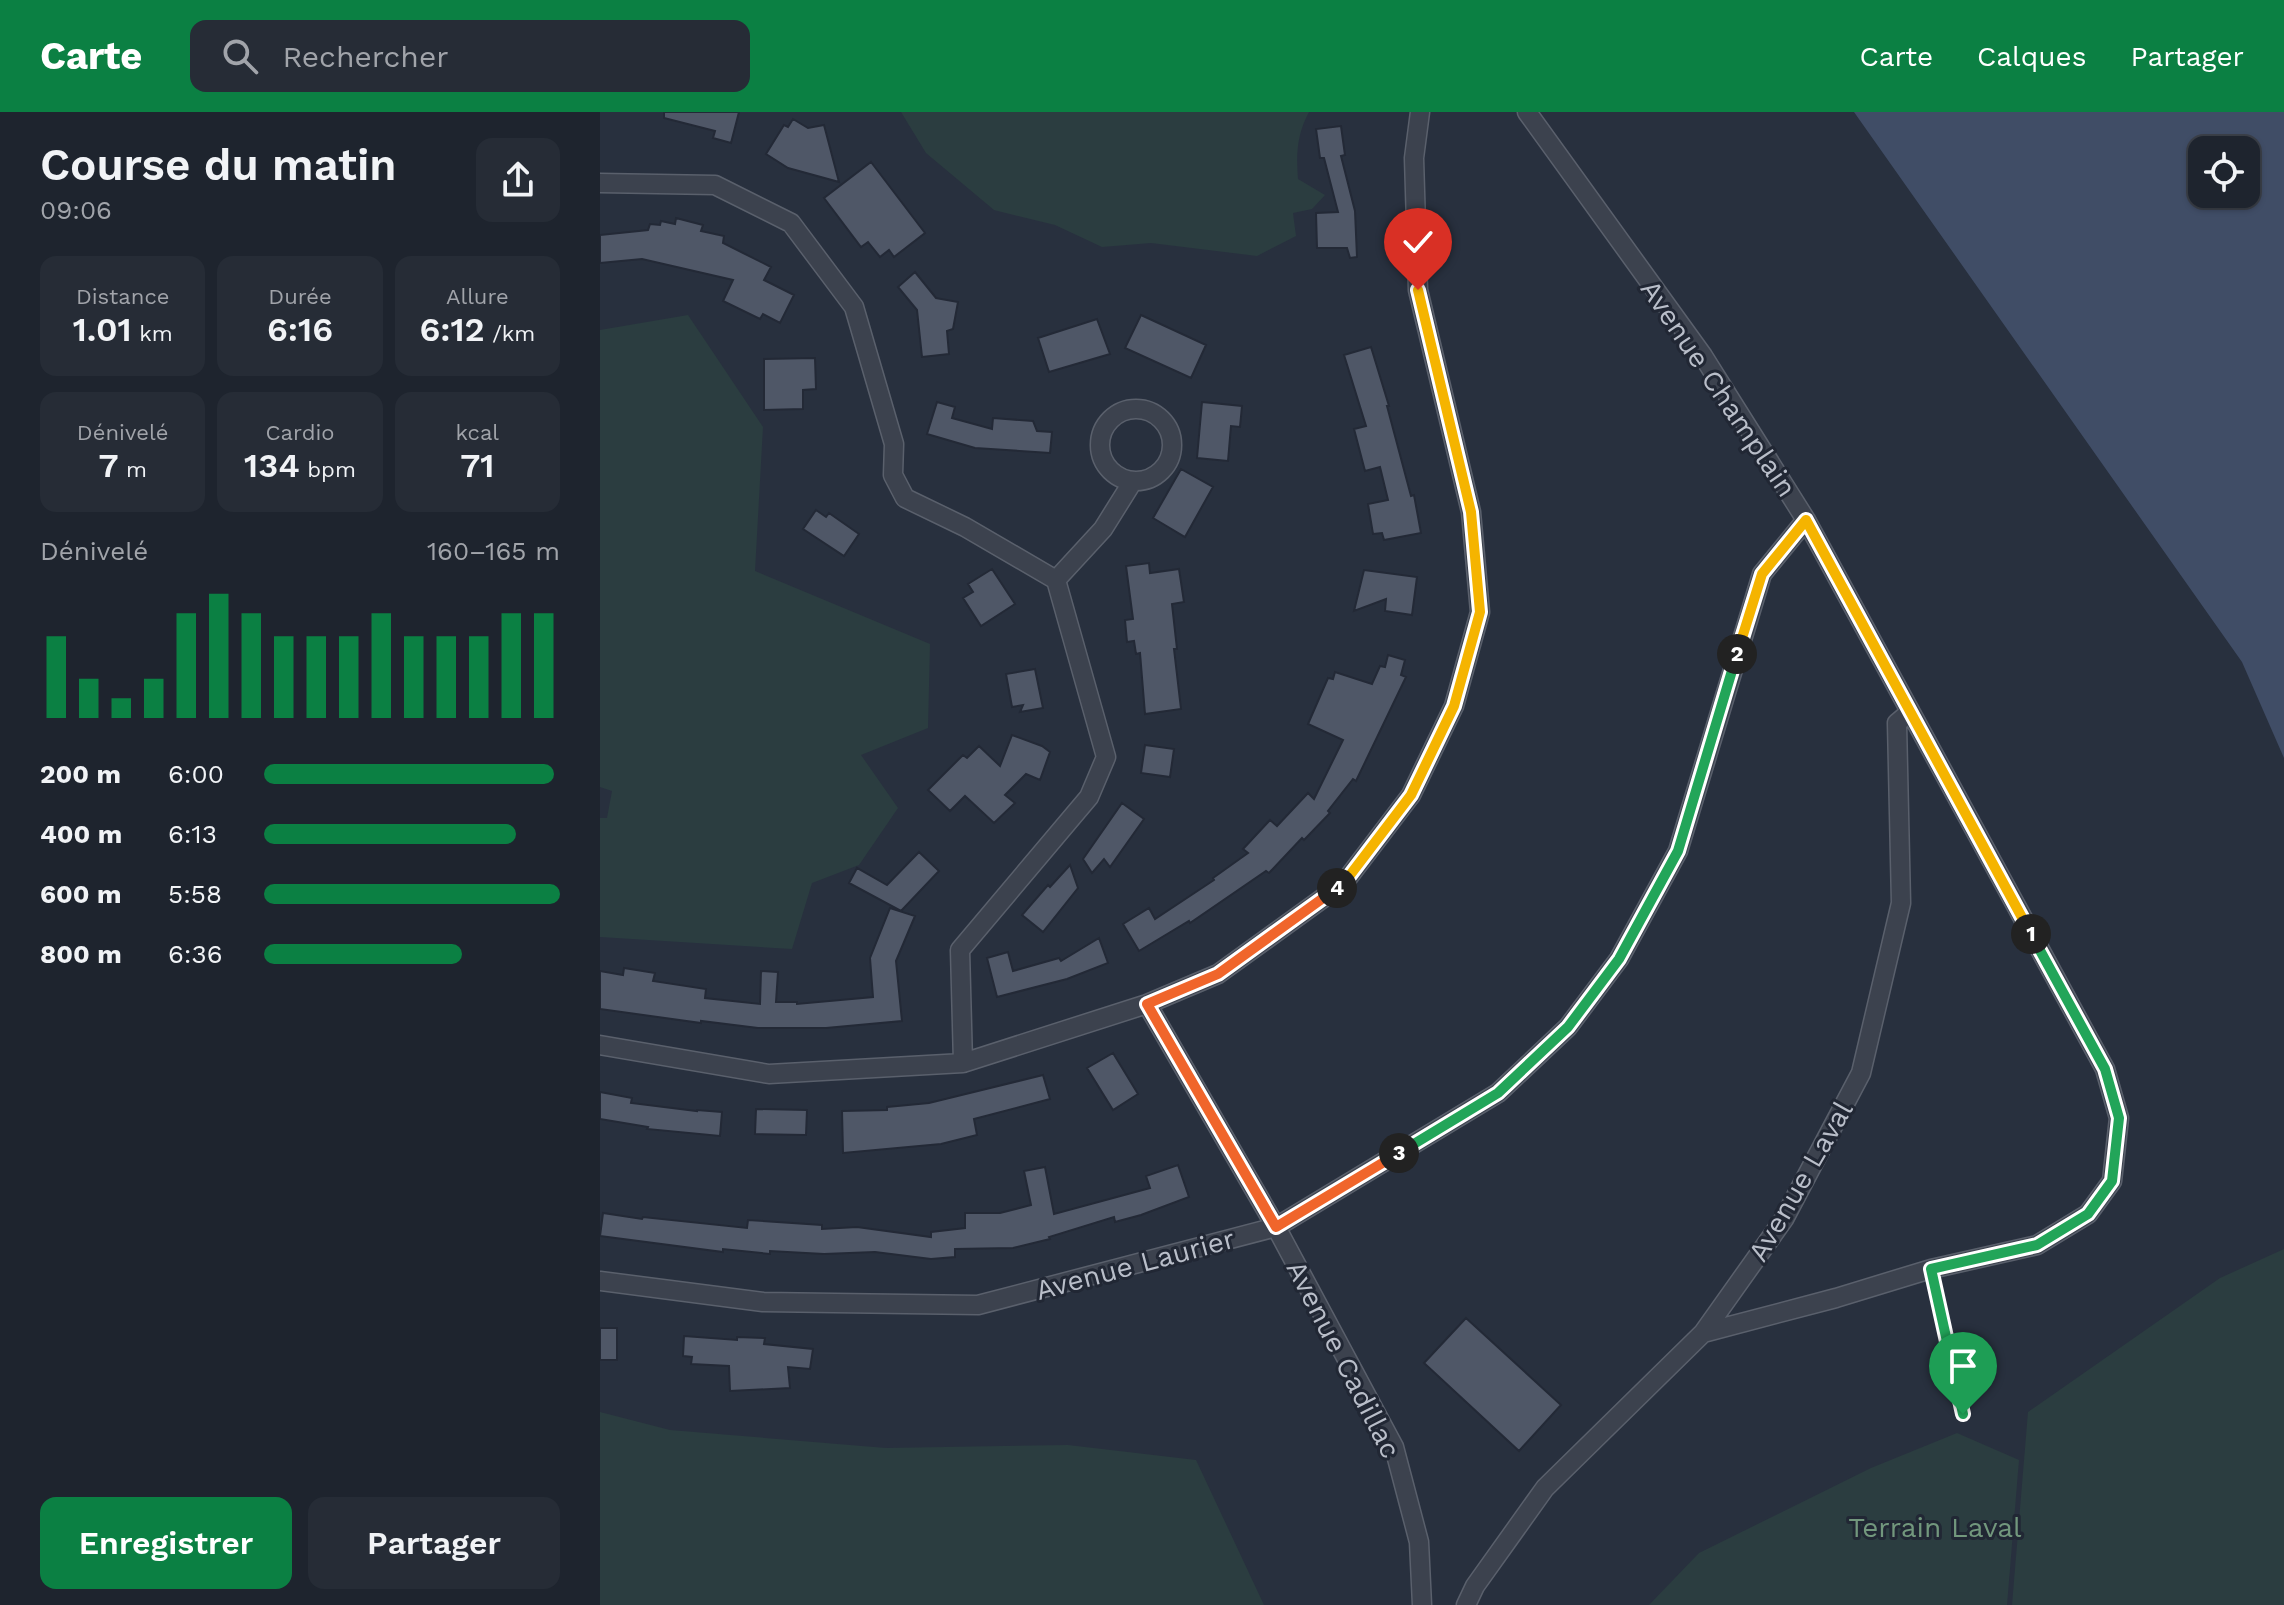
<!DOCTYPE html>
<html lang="fr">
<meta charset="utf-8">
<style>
body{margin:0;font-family:"Work Sans",sans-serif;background:#262c36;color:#f1f3f6;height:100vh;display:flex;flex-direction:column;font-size:30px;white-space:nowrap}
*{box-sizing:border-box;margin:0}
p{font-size:26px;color:#a1a4aa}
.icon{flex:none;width:44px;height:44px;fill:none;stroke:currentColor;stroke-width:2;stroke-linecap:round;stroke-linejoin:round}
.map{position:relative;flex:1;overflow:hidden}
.side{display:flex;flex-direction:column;background:#1e242e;width:600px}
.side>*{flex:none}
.fabs{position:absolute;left:1588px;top:24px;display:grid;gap:16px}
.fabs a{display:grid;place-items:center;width:72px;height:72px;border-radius:16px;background:#1e242e;box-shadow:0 2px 6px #0004,0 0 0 2px #3c414a;font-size:40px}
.pin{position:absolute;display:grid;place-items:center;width:68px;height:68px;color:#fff;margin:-82px -34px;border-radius:50% 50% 50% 0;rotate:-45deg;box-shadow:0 0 8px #0007}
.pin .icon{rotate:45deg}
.km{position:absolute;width:40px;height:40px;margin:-20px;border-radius:50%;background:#222;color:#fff;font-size:22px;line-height:40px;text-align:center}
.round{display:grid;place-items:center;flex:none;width:84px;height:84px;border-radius:16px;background:#262c36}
.summary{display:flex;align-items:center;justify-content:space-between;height:136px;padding:0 40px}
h1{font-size:44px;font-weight:600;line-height:60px}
.stats{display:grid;grid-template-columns:repeat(3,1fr);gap:12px;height:136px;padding:8px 40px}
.stats div{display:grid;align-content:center;border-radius:16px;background:#262c36;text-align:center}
.stats b{font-size:34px;font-weight:600}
.stats small{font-size:22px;font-weight:400}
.stats p{font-size:22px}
.chart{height:224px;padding:16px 40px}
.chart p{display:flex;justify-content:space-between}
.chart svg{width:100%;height:144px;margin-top:8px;stroke:#0b8043;stroke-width:6}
.primary-button{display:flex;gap:16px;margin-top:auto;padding:16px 40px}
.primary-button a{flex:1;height:92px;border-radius:16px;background:#0b8043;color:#fff;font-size:32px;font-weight:600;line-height:92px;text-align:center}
.primary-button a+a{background:#262c36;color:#f1f3f6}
ul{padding:0 40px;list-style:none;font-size:26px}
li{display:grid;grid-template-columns:128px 96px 1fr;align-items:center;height:60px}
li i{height:20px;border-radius:10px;background:#0b8043}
header{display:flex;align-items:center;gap:48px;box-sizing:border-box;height:112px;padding:0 40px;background:#0b8043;color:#fff}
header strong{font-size:38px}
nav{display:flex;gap:44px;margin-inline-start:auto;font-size:28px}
.search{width:560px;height:72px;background:#262c36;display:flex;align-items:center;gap:20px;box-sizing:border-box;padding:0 28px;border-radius:16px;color:#a1a4aa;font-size:30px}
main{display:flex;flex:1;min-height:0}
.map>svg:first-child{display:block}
.green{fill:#2b3d40}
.water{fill:#404d66;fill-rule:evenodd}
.building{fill:#4f5767;stroke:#232936;stroke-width:2}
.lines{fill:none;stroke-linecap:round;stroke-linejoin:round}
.lane-casing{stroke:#5a606c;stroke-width:12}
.street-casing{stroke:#5a606c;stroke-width:21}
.lane{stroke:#3c424e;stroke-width:9}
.street{stroke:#3c424e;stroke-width:18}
.split-1-casing{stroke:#fff;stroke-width:16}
.split-2-casing{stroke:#fff;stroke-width:16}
.split-3-casing{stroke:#fff;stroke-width:16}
.split-4-casing{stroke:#fff;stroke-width:16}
.split-5-casing{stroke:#fff;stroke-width:16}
.split-1{stroke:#22a559;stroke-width:10}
.split-2{stroke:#f5b400;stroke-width:10}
.split-3{stroke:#22a559;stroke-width:10}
.split-4{stroke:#f0652b;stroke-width:10}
.split-5{stroke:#f5b400;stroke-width:10}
.labels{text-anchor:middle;stroke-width:6;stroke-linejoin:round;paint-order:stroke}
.street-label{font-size:28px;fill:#b9bec9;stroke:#212734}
.park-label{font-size:28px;fill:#72977d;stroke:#212734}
</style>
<header>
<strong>Carte</strong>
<div class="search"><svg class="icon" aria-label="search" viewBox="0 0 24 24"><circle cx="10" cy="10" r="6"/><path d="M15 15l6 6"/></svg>Rechercher</div>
<nav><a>Carte</a><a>Calques</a><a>Partager</a></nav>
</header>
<main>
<section class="side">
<div class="summary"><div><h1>Course du matin</h1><p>09:06</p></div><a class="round"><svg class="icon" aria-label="share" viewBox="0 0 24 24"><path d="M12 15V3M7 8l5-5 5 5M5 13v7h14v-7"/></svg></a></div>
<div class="stats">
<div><p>Distance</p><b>1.01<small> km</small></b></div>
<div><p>Durée</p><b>6:16</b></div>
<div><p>Allure</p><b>6:12<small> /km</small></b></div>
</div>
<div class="stats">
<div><p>Dénivelé</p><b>7<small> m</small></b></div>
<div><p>Cardio</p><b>134<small> bpm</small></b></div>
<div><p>kcal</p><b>71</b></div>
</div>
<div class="chart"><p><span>Dénivelé</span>160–165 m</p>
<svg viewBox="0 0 160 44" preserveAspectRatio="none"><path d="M5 44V19M15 44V32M25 44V38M35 44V32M45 44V12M55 44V6M65 44V12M75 44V19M85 44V19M95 44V19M105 44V12M115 44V19M125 44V19M135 44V19M145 44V12M155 44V12"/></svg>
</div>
<ul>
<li><b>200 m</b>6:00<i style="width:98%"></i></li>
<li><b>400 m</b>6:13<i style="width:85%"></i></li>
<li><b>600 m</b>5:58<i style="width:100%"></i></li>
<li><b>800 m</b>6:36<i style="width:67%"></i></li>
</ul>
<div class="primary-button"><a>Enregistrer</a><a>Partager</a></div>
</section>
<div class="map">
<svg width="1684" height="1493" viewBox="0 0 1684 1493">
<rect width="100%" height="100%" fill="#28303e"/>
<path class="green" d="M 301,0 L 709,0 C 697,22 696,42 698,67 L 725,83 L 712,97 L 693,101 L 696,124 L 657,144 L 551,131 L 502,135 L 455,113 L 394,98 L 326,41 Z
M 88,203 L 163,315 L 155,459 L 330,532 L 328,616 L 261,643 L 298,696 L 259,753 L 212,771 L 192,837 L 0,825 L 0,706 L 7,706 L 12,679 L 0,675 L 0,218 Z
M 1684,1137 L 1684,1493 L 1412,1493 L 1428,1300 L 1620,1166 Z
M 0,1300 L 70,1318 L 286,1336 L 468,1333 L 596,1348 L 664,1493 L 0,1493 Z
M 1357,1321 L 1419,1348 L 1407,1493 L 1049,1493 L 1099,1441 L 1271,1356 Z"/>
<path class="water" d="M 1254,0 L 1684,0 L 1684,646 L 1642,550 ZM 1602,38 L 1646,38 L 1646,82 L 1602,82 Z"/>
<path class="building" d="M 64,0 L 139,0 L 131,31 L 113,26 L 115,19 L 64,6 Z
M 193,7 L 208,16 L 224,13 L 239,70 L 188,56 L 166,42 L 184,13 L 188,15 Z
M 741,14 L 745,43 L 741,44 L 755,99 L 757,145 L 750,146 L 747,136 L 717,136 L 716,101 L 738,100 L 724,46 L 720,46 L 716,17 Z
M 271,50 L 325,121 L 294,145 L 289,138 L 280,145 L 268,130 L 261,135 L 224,86 Z
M 76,106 L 103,113 L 101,119 L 124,124 L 123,131 L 171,155 L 164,168 L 194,183 L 180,211 L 163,202 L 160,207 L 123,189 L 133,168 L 42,147 L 0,151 L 0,123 L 48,118 L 50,112 L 60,113 L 61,109 L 75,112 Z
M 315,160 L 336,186 L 358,190 L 353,217 L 347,219 L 349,242 L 322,245 L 317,198 L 298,175 Z
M 541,203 L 606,233 L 591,266 L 525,236 Z
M 497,207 L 510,242 L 449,260 L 438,226 Z
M 771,235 L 789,294 L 787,294 L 811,384 L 814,383 L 821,421 L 784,428 L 782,421 L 773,422 L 768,392 L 788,388 L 780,355 L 765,359 L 754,317 L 766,314 L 744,243 Z
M 215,246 L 216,277 L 203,278 L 203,297 L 164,298 L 164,247 Z
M 337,290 L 355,295 L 352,306 L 392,317 L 393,306 L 433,309 L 437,319 L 452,320 L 450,341 L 375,336 L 327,322 Z
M 602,290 L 642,294 L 640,315 L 631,314 L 628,349 L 597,346 Z
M 581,357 L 613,375 L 585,425 L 553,406 Z
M 216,398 L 226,405 L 229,401 L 259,422 L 244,444 L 203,417 Z
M 549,451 L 550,461 L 579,457 L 584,490 L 572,492 L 577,537 L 574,537 L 581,597 L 545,602 L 540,541 L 536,542 L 534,529 L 527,530 L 525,508 L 533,507 L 526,454 Z
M 392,457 L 415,492 L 381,514 L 363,486 L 373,480 L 368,472 Z
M 764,458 L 817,465 L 812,503 L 785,499 L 786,487 L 754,499 Z
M 788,543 L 805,548 L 801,563 L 806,565 L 756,669 L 753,667 L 728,699 L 730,701 L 704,728 L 702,726 L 669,761 L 666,759 L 590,811 L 589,809 L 539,839 L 523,812 L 549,796 L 555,807 L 614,768 L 613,766 L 648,741 L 643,737 L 670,708 L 677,714 L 708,681 L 714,687 L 743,628 L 708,612 L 728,566 L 733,567 L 735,560 L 772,572 L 780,554 L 785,555 Z
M 435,557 L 443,596 L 420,600 L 423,593 L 412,595 L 406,562 Z
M 412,623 L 442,634 L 450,640 L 440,668 L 426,662 L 405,683 L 415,691 L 394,711 L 365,684 L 350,699 L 328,678 L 363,643 L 367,646 L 379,634 L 400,654 Z
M 545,633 L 574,637 L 570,665 L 541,661 Z
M 522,691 L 544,707 L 510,755 L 504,747 L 492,761 L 483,747 Z
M 319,740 L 339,759 L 301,799 L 249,771 L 257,756 L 287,773 Z
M 470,753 L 478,776 L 443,820 L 422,803 L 448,773 L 450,775 Z
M 290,796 L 315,804 L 296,849 L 302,909 L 226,916 L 158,916 L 101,909 L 101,911 L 0,897 L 0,859 L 23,863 L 24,856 L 55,861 L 53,869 L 106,877 L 105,886 L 160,892 L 161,859 L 178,860 L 176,890 L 197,890 L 197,892 L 273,885 L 270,846 Z
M 499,826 L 508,851 L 467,867 L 397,885 L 387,846 L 408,840 L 413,859 L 459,846 L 461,849 Z
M 513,941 L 538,982 L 513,998 L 487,956 Z
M 443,963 L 450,987 L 374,1007 L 377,1023 L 341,1032 L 243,1041 L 242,999 L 287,998 L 287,995 L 329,991 Z
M 0,980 L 32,986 L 31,991 L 97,999 L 97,998 L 122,1000 L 120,1024 L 47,1017 L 48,1015 L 0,1007 Z
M 156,997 L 207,998 L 206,1023 L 155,1022 Z
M 578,1053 L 589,1085 L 541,1103 L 515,1110 L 514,1105 L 449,1125 L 450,1127 L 413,1136 L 355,1137 L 355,1145 L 331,1147 L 275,1140 L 224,1142 L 170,1139 L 170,1142 L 123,1137 L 123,1140 L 0,1124 L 3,1101 L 42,1107 L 43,1105 L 147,1116 L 148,1108 L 222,1113 L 222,1117 L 257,1115 L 331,1125 L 331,1120 L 365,1116 L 365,1101 L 400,1101 L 431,1093 L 424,1059 L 445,1055 L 454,1102 L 550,1076 L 546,1064 Z
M 866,1206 L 961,1293 L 919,1339 L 824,1251 Z
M 0,1216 L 17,1216 L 17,1248 L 0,1248 Z
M 84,1224 L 137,1228 L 137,1225 L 165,1226 L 164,1232 L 213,1237 L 210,1257 L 188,1255 L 190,1276 L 130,1279 L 129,1254 L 91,1252 L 92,1245 L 83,1244 Z"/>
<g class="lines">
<g class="lane-casing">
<path id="lane" d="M 1331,1157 L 1363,1302"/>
</g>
<g class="street-casing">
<path id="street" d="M 927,0 L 1103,244 L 1206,408 L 1505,957 L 1519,1006 L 1512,1069 L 1488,1102 L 1437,1133 L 1331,1157 L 1236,1186 L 1103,1221
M 0,71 L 115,73 L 191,111 L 254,195 L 294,332 L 293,363 L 305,386 L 365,415 L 456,468
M500 333a36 36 0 1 1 72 0a36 36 0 1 1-72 0Z
M 547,892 L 676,1115 L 794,1335 L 819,1430 L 822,1493
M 0,933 L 169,962 L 363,951 L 547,892 L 618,862 L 744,771 L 811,683 L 854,594 L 880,500 L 871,400 L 818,178 L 814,46 L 820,0
M 363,951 L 360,838 L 489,685 L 506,645 L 456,468 L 503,417 L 533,369
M 0,1169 L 163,1190 L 378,1193 L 676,1115 L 898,981 L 968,915 L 1019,847 L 1078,739 L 1162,462 L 1206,408
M 866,1493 L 875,1474 L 945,1376 L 1103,1221 L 1184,1107 L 1261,961 L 1301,791 L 1297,611 L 1310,600"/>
</g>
<use href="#lane" class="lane"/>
<use href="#street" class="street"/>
</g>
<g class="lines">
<g class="split-1-casing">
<path id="split-1" d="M 1363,1302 L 1331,1157 L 1437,1133 L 1488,1102 L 1512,1069 L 1519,1006 L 1505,957 L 1431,822"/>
</g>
<g class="split-2-casing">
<path id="split-2" d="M 1137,542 L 1162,462 L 1206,408 L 1431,822"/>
</g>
<g class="split-3-casing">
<path id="split-3" d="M 799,1041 L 898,981 L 968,915 L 1019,847 L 1078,739 L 1137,542"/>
</g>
<g class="split-4-casing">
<path id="split-4" d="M 737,776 L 618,862 L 547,892 L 676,1115 L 799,1041"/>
</g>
<g class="split-5-casing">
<path id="split-5" d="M 737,776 L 744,771 L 811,683 L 854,594 L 880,500 L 871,400 L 818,178"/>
</g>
<use href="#split-1" class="split-1"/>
<use href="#split-2" class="split-2"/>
<use href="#split-3" class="split-3"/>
<use href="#split-4" class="split-4"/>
<use href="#split-5" class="split-5"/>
</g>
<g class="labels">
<g class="street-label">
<text transform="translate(1119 276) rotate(56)" y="10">Avenue Champlain</text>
<text transform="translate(1200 1069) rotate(-60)" y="10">Avenue Laval</text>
<text transform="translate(535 1152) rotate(-15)" y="10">Avenue Laurier</text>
<text transform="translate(744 1247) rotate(63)" y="10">Avenue Cadillac</text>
</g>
<g class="park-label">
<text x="1335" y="1425">Terrain Laval</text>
</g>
</g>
</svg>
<div class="fabs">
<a><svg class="icon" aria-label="locate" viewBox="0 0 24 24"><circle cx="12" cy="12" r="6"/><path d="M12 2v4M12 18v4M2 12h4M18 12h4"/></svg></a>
</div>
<div class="pin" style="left:1363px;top:1302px;background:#1e9e55"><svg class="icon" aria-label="arrive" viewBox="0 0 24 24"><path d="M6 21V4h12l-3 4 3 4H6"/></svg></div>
<div class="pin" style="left:818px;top:178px;background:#d93025"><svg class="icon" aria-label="check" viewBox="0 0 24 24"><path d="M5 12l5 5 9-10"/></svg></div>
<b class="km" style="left:1431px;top:822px">1</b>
<b class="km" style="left:1137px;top:542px">2</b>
<b class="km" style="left:799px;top:1041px">3</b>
<b class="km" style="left:737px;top:776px">4</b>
</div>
</main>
